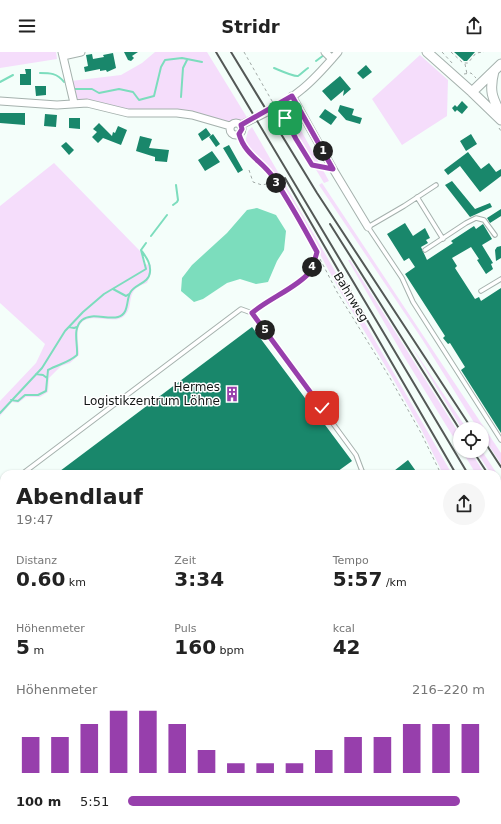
<!DOCTYPE html>
<html lang="de">
<meta charset="utf-8">
<style>
body{margin:0;font-family:"DejaVu Sans",sans-serif;background:#f6f6f6;color:#222;height:100vh;display:flex;flex-direction:column;font-size:15px;white-space:nowrap}
*{box-sizing:border-box;margin:0}
p{font-size:13px;color:#767676}
.icon{flex:none;width:22px;height:22px;fill:none;stroke:currentColor;stroke-width:2;stroke-linecap:round;stroke-linejoin:round}
.map{position:relative;flex:1;overflow:hidden}
.drawer{position:absolute;left:0px;top:418px;width:501px;height:354px;display:flex;flex-direction:column;background:#fff;border-radius:12px 12px 0 0;box-shadow:0 1px 3px #0004}
.drawer>*{flex:none}
.fabs{position:absolute;left:453px;top:370px;display:grid;gap:8px}
.fabs a{display:grid;place-items:center;width:36px;height:36px;border-radius:50%;background:#fff;box-shadow:0 1px 3px #0004;font-size:20px}
.pin{position:absolute;display:grid;place-items:center;width:34px;height:34px;color:#fff;margin:-17px;border-radius:8px;box-shadow:0 2px 6px #0006}
.km{position:absolute;width:20px;height:20px;margin:-10px;border-radius:50%;background:#222;color:#fff;font-size:11px;line-height:20px;text-align:center}
.round{display:grid;place-items:center;flex:none;width:42px;height:42px;border-radius:21px;background:#f6f6f6}
.summary{display:flex;align-items:center;justify-content:space-between;height:68px;padding:0 16px}
h1{font-size:22px;font-weight:700;line-height:30px}
.stats{display:grid;grid-template-columns:repeat(3,1fr);gap:6px;height:68px;padding:4px 16px}
.stats div{display:grid;align-content:center}
.stats b{font-size:20px;font-weight:700}
.stats small{font-size:11px;font-weight:400}
.stats p{font-size:11px}
.chart{height:112px;padding:8px 16px}
.chart p{display:flex;justify-content:space-between}
.chart svg{width:100%;height:72px;margin-top:4px;stroke:#973fac;stroke-width:6}
ul{padding:0 16px;list-style:none;font-size:13px}
li{display:grid;grid-template-columns:64px 48px 1fr;align-items:center;height:30px}
li i{height:10px;border-radius:5px;background:#973fac}
header{display:flex;justify-content:space-between;align-items:center;height:52px;padding:0 16px;background:#fff;font-size:18px;font-weight:700}
.map>svg:first-child{display:block}
.green{fill:#f5ddfb}
.water{fill:#7cddbd}
.lines{fill:none;stroke-linecap:round;stroke-linejoin:round}
.stream{stroke:#7cddbd;stroke-width:2}
.building{fill:#19876b}
.service-casing{stroke:#a5b1ad;stroke-width:5.5}
.minor-casing{stroke:#a5b1ad;stroke-width:9}
.secondary-casing{stroke:#a5b1ad;stroke-width:11}
.path{stroke:#a2aaa7;stroke-width:1;stroke-dasharray:3 3;stroke-linecap:butt}
.service{stroke:#fff;stroke-width:3.5}
.minor{stroke:#fff;stroke-width:7}
.secondary{stroke:#fff;stroke-width:9}
.rail{stroke:#535856;stroke-width:2}
.path-bridge{stroke:#a2aaa7;stroke-width:1;stroke-dasharray:3 3;stroke-linecap:butt}
.route-casing{stroke:#fff;stroke-width:8}
.route{stroke:#973fac;stroke-width:5}
.labels{text-anchor:middle;stroke-width:3;stroke-linejoin:round;paint-order:stroke}
.street-label{font-size:12px;fill:#131716;stroke:#fff}
.poi-label{font-size:12px;fill:#131716;stroke:#fff;text-anchor:end}
</style>
<header><svg class="icon" aria-label="menu" viewBox="0 0 24 24"><path d="M4 6h16M4 12h16M4 18h16"/></svg>Stridr<svg class="icon" aria-label="share" viewBox="0 0 24 24"><path d="M12 15V3M7 8l5-5 5 5M5 13v7h14v-7"/></svg></header>
<div class="map">
<svg width="501" height="772" viewBox="0 0 501 772">
<rect width="100%" height="100%" fill="#f4fefa"/>
<path class="green" d="M 0,0 L 56,0 L 57,7 L 0,16 Z
M 155,0 L 207,0 L 248,67 C 241,70 231,70 223,69 L 125,58 L 79,48 L 74,45 L 71,29 L 121,23 L 142,11 Z
M 420,3 L 448,28 L 447,64 L 402,93 L 372,47 Z
M 289,61 L 293,64 L 329,129 L 324,131 L 284,64 Z
M 252,75 L 452,422 L 443,422 L 422,379 L 392,325 L 340,239 L 299,164 L 269,117 L 252,101 L 246,94 L 245,90 L 248,79 Z
M 54,111 L 140,199 L 144,212 L 151,213 L 151,221 L 147,231 C 123,238 136,253 124,264 C 114,275 83,255 78,278 C 77,286 79,296 79,303 L 70,311 L 61,314 L 49,326 L 48,340 L 40,345 L 26,345 L 18,351 L 12,350 L 0,364 L 0,349 L 36,311 L 45,292 L 0,251 L 0,154 Z
M 322,131 L 501,401 L 501,412 L 482,383 L 482,377 L 478,377 L 422,287 L 319,133 Z
M 348,208 L 350,208 L 460,383 L 460,396 L 403,303 Z
M 408,289 L 467,377 L 462,377 Z
M 462,399 L 470,399 L 485,422 L 476,422 Z
M 476,399 L 482,399 L 501,428 L 501,438 L 497,432 L 497,422 L 491,422 Z
M 136,768 L 214,768 L 207,772 L 138,772 Z"/>
<path class="water" d="M 257,156 L 276,163 L 286,179 L 284,198 L 277,209 L 268,230 L 256,232 L 240,227 L 227,231 L 203,247 L 194,250 L 181,239 L 182,226 L 192,213 L 227,181 L 247,158 Z"/>
<g class="lines">
<path class="stream" d="M 316,9 L 324,3
M 274,16 C 279,18 294,25 298,24 C 301,22 305,18 308,16
M 40,21 C 50,21 57,21 64,30
M 0,30 L 13,23
M 75,37 L 92,37 L 99,41 L 119,37 L 133,40 L 139,48 L 154,44 L 161,15 L 165,8 L 182,6 L 202,10
M 181,45 L 183,16 L 187,8
M 173,153 L 177,150 L 178,148 L 176,133
M 151,184 L 167,163
M 113,237 L 126,244 L 129,242
M 69,275 L 74,276 L 77,275
M 36,322 L 43,323 L 47,326
M 11,348 L 18,349 L 25,343 L 38,343 L 46,339 L 48,318 C 59,312 68,311 77,303 C 78,291 72,277 82,268 C 92,260 107,268 118,265 C 129,262 126,249 130,241 C 134,232 149,232 150,220 C 151,211 146,205 141,198
M 0,361 L 42,316 L 65,279 L 83,260 L 104,242 L 146,217 L 141,198 L 146,191"/>
</g>
<path class="building" d="M 124,0 L 138,0 L 132,4 L 134,6 L 131,9 L 128,8 Z
M 454,0 L 475,0 L 467,9 L 464,9 Z
M 113,1 L 116,16 L 107,20 L 106,18 L 100,19 L 100,17 L 85,20 L 84,15 L 88,14 L 86,3 L 92,2 L 93,7 L 104,5 L 103,3 Z
M 366,13 L 372,20 L 363,27 L 357,21 Z
M 25,17 L 31,17 L 31,33 L 20,33 L 20,22 L 26,22 Z
M 340,24 L 351,37 L 343,44 L 344,38 L 331,49 L 322,39 Z
M 35,34 L 46,34 L 46,43 L 36,44 Z
M 462,49 L 468,55 L 462,62 L 457,58 L 455,60 L 452,56 L 455,53 L 457,55 Z
M 340,53 L 354,57 L 352,63 L 362,66 L 360,72 L 346,68 L 338,59 Z
M 325,57 L 337,65 L 331,73 L 319,65 Z
M 0,61 L 25,61 L 25,73 L 0,71 Z
M 45,62 L 57,63 L 56,75 L 44,74 Z
M 69,66 L 80,66 L 80,77 L 69,76 Z
M 99,71 L 112,84 L 113,80 L 115,81 L 118,74 L 127,78 L 121,93 L 103,86 L 98,91 L 92,85 L 97,80 L 93,77 Z
M 206,76 L 211,83 L 202,89 L 198,82 Z
M 213,82 L 220,92 L 216,95 L 209,85 Z
M 471,82 L 477,92 L 466,99 L 460,89 Z
M 140,84 L 152,87 L 149,96 L 169,98 L 167,110 L 155,109 L 155,105 L 136,99 Z
M 66,90 L 74,98 L 69,103 L 61,94 Z
M 229,93 L 243,118 L 238,121 L 223,96 Z
M 212,99 L 220,110 L 205,119 L 198,108 Z
M 468,100 L 481,117 L 489,111 L 496,120 L 501,117 L 501,124 L 480,140 L 460,114 L 448,123 L 444,118 Z
M 452,129 L 475,157 L 490,151 L 492,155 L 470,165 L 445,133 Z
M 501,157 L 501,164 L 490,171 L 487,166 Z
M 405,171 L 413,184 L 425,176 L 430,186 L 426,188 L 428,191 L 421,195 L 427,208 L 453,191 L 451,189 L 474,174 L 476,177 L 483,172 L 492,187 L 482,193 L 493,211 L 491,212 L 493,217 L 486,222 L 477,208 L 479,207 L 471,195 L 452,206 L 457,214 L 455,216 L 475,247 L 479,245 L 481,249 L 501,236 L 501,381 L 461,318 L 465,315 L 450,291 L 448,292 L 443,286 L 445,284 L 405,222 L 415,215 L 409,206 L 404,209 L 387,182 Z
M 501,194 L 501,206 L 496,209 L 495,198 L 497,195 Z
M 252,275 L 352,409 L 334,422 L 56,422 Z
M 408,408 L 418,422 L 390,422 Z"/>
<g class="lines">
<g class="service-casing">
<path id="service" d="M 436,133 L 404,154 L 368,175 L 402,226 L 413,250 L 501,388
M 417,145 L 443,187
M 425,198 L 466,171 L 476,166 L 484,168 L 495,183
M 481,239 L 501,227
M 252,261 C 268,247 296,236 309,220 C 313,215 315,207 317,200
M 22,422 L 241,257 L 252,261 L 356,403 L 362,419 L 365,422
M 0,439 L 4,436
M 0,532 L 4,538
M 0,602 L 4,599
M 434,768 L 437,772
M 19,772 L 24,768"/>
</g>
<g class="minor-casing">
<path id="minor" d="M 62,0 L 74,51
M 325,0 L 332,7
M 63,4 L 81,0
M 292,44 L 333,117 L 368,175
M 0,49 L 57,53 L 87,51 L 128,61 L 177,61 L 192,63 L 230,74
M230 77a6 6 0 1 1 12 0a6 6 0 1 1-12 0Z
M 241,73 C 261,63 283,53 301,38 C 315,27 326,14 338,0
M 422,768 L 424,772"/>
</g>
<g class="secondary-casing">
<path id="secondary" d="M 427,0 L 472,40 L 501,68
M 494,19 C 489,39 492,45 501,63
M 472,40 L 501,12"/>
</g>
<path class="path" d="M 244,0 L 272,49
M 442,0 L 453,12
M 451,0 L 463,11 L 468,11 L 476,1 L 484,0
M 465,12 L 467,22
M 464,22 L 471,21 L 476,26
M 280,61 L 285,66 L 295,87 L 312,113 L 324,115
M 499,76 L 501,79
M 239,82 C 245,103 262,109 273,125 C 288,148 301,171 314,195
M 249,118 L 253,130 L 262,133 L 275,130
M 320,207 L 337,240 L 390,326 L 421,381 L 441,422
M 497,508 L 501,515
M 497,556 L 501,555"/>
<use href="#service" class="service"/>
<use href="#minor" class="minor"/>
<use href="#secondary" class="secondary"/>
<path class="rail" d="M 216,0 L 468,422
M 231,0 L 317,141 L 472,377
M 285,126 L 456,422
M 330,172 L 460,378
M 482,386 L 501,415
M 473,399 L 488,422
M 497,437 L 501,443
M 497,464 L 501,471
M 497,492 L 501,499"/>
<path class="path-bridge" d="M 272,49 L 278,59"/>
</g>
<g class="lines">
<g class="route-casing">
<path id="route" d="M 285,66 L 296,87 L 312,113 L 333,117 L 292,44 L 241,73 L 242,77 L 239,82 C 245,103 262,109 273,125 C 289,149 303,174 317,200 C 315,207 313,215 309,221 C 296,236 268,247 252,261 L 322,356"/>
</g>
<use href="#route" class="route"/>
</g>
<defs>
<g id="building-bare" transform="scale(1.2)"><path d="M-4-6H4V6H1V3H-1V6H-4ZM-2.5-4.3h1.7v1.8h-1.7ZM.8-4.3h1.7v1.8H.8ZM-2.5-1h1.7V.8h-1.7ZM.8-1h1.7V.8H.8Z" fill="#973fac" stroke="#fff" stroke-width="2.5" paint-order="stroke"/></g>
</defs>
<g fill-rule="evenodd">
<use href="#building-bare" x="232" y="342"/>
</g>
<g class="labels">
<g class="street-label">
<text transform="translate(351 245) rotate(59)" y="4">Bahnweg</text>
</g>
<g class="poi-label">
<text x="220" y="339">Hermes<tspan x="220" dy="14">Logistikzentrum Löhne</tspan></text>
</g>
</g>
</svg>
<div class="fabs">
<a><svg class="icon" aria-label="locate" viewBox="0 0 24 24"><circle cx="12" cy="12" r="6"/><path d="M12 2v4M12 18v4M2 12h4M18 12h4"/></svg></a>
</div>
<div class="pin" style="left:285px;top:66px;background:#1e9e55"><svg class="icon" aria-label="arrive" viewBox="0 0 24 24"><path d="M6 21V4h12l-3 4 3 4H6"/></svg></div>
<div class="pin" style="left:322px;top:356px;background:#d93025"><svg class="icon" aria-label="check" viewBox="0 0 24 24"><path d="M5 12l5 5 9-10"/></svg></div>
<b class="km" style="left:323px;top:99px">1</b>
<b class="km" style="left:276px;top:131px">3</b>
<b class="km" style="left:312px;top:215px">4</b>
<b class="km" style="left:265px;top:278px">5</b>
<section class="drawer">
<div class="summary"><div><h1>Abendlauf</h1><p>19:47</p></div><a class="round"><svg class="icon" aria-label="share" viewBox="0 0 24 24"><path d="M12 15V3M7 8l5-5 5 5M5 13v7h14v-7"/></svg></a></div>
<div class="stats">
<div><p>Distanz</p><b>0.60<small> km</small></b></div>
<div><p>Zeit</p><b>3:34</b></div>
<div><p>Tempo</p><b>5:57<small> /km</small></b></div>
</div>
<div class="stats">
<div><p>Höhenmeter</p><b>5<small> m</small></b></div>
<div><p>Puls</p><b>160<small> bpm</small></b></div>
<div><p>kcal</p><b>42</b></div>
</div>
<div class="chart"><p><span>Höhenmeter</span>216–220 m</p>
<svg viewBox="0 0 160 44" preserveAspectRatio="none"><path d="M5 44V22M15 44V22M25 44V14M35 44V6M45 44V6M55 44V14M65 44V30M75 44V38M85 44V38M95 44V38M105 44V30M115 44V22M125 44V22M135 44V14M145 44V14M155 44V14"/></svg>
</div>
<ul>
<li><b>100 m</b>5:51<i style="width:93%"></i></li>
</ul>
</section>
</div>
